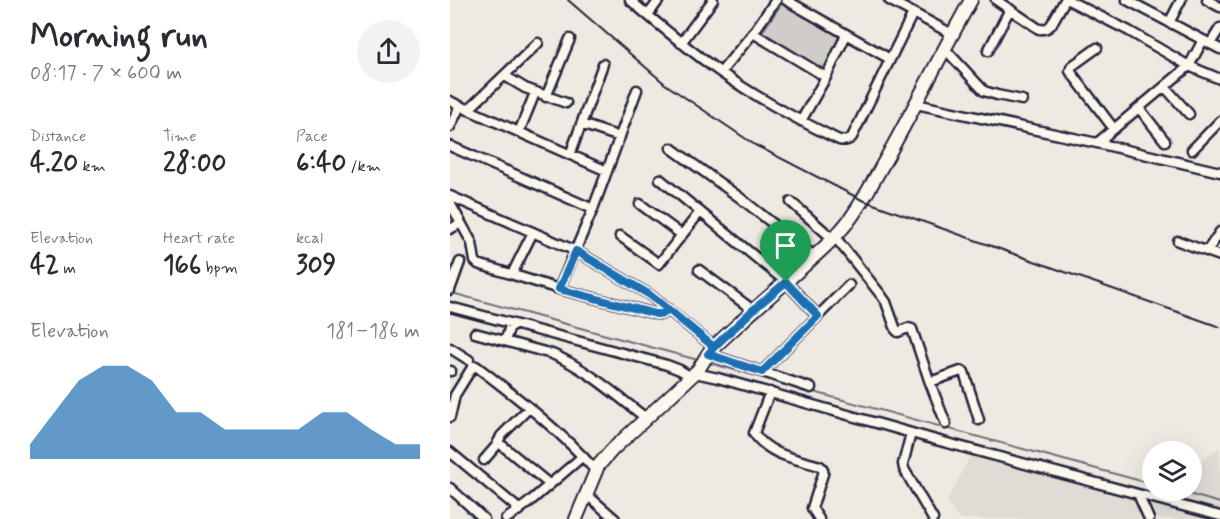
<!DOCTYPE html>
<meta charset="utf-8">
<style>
body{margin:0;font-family:Mynerve,sans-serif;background:#f2f2f3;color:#2b2b33;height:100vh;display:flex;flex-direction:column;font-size:22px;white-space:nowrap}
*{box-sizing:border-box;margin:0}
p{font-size:20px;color:#7c7c81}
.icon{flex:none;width:33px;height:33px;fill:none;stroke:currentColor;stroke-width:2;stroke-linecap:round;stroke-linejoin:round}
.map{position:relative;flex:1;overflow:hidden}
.sheet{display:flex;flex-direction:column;background:#fff;width:450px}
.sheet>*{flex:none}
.tools{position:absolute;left:692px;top:441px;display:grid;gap:12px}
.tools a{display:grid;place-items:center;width:60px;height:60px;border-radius:50%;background:#fff;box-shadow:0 6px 24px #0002;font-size:30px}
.pin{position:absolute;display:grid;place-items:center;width:51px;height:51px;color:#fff;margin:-62px -26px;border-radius:50% 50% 50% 0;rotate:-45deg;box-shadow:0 0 6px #0007}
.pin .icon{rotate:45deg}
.round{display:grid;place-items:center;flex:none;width:63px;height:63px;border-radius:32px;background:#f2f2f3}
.headline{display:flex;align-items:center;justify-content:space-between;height:102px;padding:0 30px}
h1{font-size:33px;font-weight:700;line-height:45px}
.figures{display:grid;grid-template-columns:repeat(3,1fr);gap:9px;height:102px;padding:6px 30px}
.figures div{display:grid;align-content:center}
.figures b{font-size:26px;font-weight:700}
.figures small{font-size:16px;font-weight:400}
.figures p{font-size:16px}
.chart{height:168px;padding:12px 30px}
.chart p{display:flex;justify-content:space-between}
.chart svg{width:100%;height:108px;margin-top:6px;fill:#1f6fb2;opacity:.7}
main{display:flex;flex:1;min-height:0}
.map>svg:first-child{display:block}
.built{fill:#dfdbd5}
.green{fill:#d0cdc9;stroke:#797882;stroke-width:1.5}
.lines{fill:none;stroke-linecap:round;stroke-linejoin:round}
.stream{stroke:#716f7c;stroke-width:2}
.street-casing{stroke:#22223b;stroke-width:13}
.secondary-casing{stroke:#22223b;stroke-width:16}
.street{stroke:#fbf7ec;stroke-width:8}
.secondary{stroke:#fbf7ec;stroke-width:12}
.rail{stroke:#22223b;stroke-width:2}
.route-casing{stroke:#fff;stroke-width:12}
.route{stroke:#1f6fb2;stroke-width:8}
</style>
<main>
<section class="sheet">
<div class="headline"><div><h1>Morning run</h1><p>08:17 · 7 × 600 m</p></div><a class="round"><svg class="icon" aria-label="share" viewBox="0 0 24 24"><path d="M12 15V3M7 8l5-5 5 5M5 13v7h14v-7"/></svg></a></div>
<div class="figures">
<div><p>Distance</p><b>4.20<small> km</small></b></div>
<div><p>Time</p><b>28:00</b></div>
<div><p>Pace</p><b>6:40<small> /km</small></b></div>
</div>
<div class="figures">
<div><p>Elevation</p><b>42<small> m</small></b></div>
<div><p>Heart rate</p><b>166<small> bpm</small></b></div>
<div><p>kcal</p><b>309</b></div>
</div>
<div class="chart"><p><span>Elevation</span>181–186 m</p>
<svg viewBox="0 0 160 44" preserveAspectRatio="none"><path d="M0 44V38L10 25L20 12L30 6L40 6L50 12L60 25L70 25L80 32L90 32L100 32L110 32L120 25L130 25L140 32L150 38L160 38V44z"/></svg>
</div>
</section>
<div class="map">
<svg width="770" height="519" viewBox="0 0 770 519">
<rect width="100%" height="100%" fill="#eeeae2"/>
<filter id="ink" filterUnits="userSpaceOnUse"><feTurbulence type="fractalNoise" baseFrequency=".0167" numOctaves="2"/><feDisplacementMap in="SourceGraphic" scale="12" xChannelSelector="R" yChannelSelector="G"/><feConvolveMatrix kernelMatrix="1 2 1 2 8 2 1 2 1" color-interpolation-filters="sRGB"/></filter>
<g filter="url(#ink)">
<path class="built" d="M 526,444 L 708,492 L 711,491 L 741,490 L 741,468 L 770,447 L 770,519 L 508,519 L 497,502 Z"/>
<path class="green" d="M 333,2 L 394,34 L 374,72 L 311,34 Z"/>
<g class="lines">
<path class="stream" d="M 2,293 L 248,360
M 259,363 L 332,383
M 360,391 L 702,484
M 725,490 L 770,503"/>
<g class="street-casing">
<path id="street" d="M 180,0 C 209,25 238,49 270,72 C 307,98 348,120 389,140 C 395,141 398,141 402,137 L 463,13
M 336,0 L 440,59
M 439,0 L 502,34
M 546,0 L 589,29 C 594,30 597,29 601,25 L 615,0
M 618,0 L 679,31 L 739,66 L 647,143
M 677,0 L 770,49
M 757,0 L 770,7
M 198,15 L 209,0
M 719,23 L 731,0
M 303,33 L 376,77
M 753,40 L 739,66 L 770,79
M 231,43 L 263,0
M 760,44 L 770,28
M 647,48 L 622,66 L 620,71 L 664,129
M 495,49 L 534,91 L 547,95 L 572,100
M 538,51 L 560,9
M 271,72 L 303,33 L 326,0
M 55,76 L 75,88 L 116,103
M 715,87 L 739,114
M 96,97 L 120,39
M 0,101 L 10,106 L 157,171
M 466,104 L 647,143 L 770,172
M 689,108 L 715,141
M 18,110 L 88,43
M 351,121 L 376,77 L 396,35
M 131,124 L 170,137
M 0,127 L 10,106
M 69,132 L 85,93
M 0,146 L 143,209
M 221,148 L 289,197 L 364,256
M 742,150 L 770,121
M 120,155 L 153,64
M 210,179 L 336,282 L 368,316
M 0,196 L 126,251 L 200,295 L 264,347
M 341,202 L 383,239
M 0,203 L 22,243 L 25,261 L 28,264 L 109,289 L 206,314 L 213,314 L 218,309
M 190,204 L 232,235
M 0,229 L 11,223
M 170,236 L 209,264 L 250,212
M 385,237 L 431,295 L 436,302 L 446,330 L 448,332 L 458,328 L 462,329 L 479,380 L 496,424
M 728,241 L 770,256
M 757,251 L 770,232
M 249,270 L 303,310
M 62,274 L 83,232
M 109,289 L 143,209 L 187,90
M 0,290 L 10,262
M 0,307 L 217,365 L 230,370 L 241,377
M 25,333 L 102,354 C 136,368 167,396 196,418
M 55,341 L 61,323
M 0,348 L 19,360
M 258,354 L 361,388
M 0,371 L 1,371
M 312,372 L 399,285
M 245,373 L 268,378 L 486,440 L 688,494 L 699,519
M 480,382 L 511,371 L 514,372 L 529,420
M 320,392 L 304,433 C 318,455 347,459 370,466 C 373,468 374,470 373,474 L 362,508 L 369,519
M 0,417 L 5,395 L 23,366 L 26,366 C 68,398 111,431 146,471
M 461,433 L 453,464 L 454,469 L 483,519
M 48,442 L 99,484
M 0,452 L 70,510
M 34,460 L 47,445 L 51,436 L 79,408
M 0,488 L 34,519
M 136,494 L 165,519
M 688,494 L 770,516
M 56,519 L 77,504 L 133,456"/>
</g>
<g class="secondary-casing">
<path id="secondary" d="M 126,519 L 148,466 L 162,450 L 248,370 L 258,354 L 264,347 C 291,321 320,296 348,271 C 366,255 385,239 400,219 C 414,200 425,178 437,157 C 466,105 492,52 521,0"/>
</g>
<use href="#street" class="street"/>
<use href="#secondary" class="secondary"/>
<path class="rail" d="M 118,0 L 215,84 L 305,145 L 412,200 L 770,327"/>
</g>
</g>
<g class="lines" filter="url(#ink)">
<g class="route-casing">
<path id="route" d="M 336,282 L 303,310 L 264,347 L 200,295 L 126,251 L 109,289 L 206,314 L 213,314 L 218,309 L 264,347 L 258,354 L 312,372 L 368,316 L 336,282"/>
</g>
<use href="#route" class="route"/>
</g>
</svg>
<div class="tools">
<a><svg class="icon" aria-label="layers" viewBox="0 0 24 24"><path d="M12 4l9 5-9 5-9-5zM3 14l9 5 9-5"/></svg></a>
</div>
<div class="pin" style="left:336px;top:282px;background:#1e9e55"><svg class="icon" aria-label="arrive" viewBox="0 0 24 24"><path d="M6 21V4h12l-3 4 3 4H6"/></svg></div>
</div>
</main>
